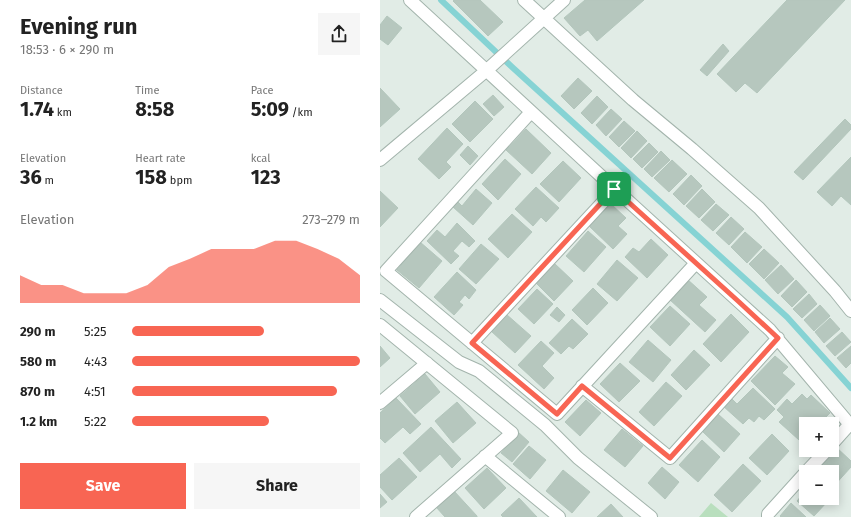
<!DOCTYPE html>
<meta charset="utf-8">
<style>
body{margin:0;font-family:"Fira Sans",sans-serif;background:#f6f6f6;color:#222;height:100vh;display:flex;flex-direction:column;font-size:15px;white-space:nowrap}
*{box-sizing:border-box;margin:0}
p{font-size:13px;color:#767676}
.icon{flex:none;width:22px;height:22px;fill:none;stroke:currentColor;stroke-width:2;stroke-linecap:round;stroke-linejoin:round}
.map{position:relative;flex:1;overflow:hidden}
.sheet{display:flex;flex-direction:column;background:#fff;width:380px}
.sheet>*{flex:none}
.fabs{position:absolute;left:419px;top:417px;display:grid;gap:8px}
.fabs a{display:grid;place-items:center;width:40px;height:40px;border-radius:0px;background:#fff;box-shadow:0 2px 10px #0003;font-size:20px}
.pin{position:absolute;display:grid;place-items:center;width:34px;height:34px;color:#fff;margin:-17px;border-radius:8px;box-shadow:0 2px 6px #0006}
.round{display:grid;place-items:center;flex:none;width:42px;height:42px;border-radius:0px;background:#f6f6f6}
.overview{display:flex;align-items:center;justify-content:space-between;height:68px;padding:0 20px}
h1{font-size:22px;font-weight:700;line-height:30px}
.metrics{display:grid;grid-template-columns:repeat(3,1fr);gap:6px;height:68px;padding:4px 20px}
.metrics div{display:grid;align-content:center}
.metrics b{font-size:20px;font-weight:700}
.metrics small{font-size:11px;font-weight:400}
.metrics p{font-size:11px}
.chart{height:112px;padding:8px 20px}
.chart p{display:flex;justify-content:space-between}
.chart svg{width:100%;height:72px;margin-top:4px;fill:#f86553;opacity:.7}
.cta{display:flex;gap:8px;margin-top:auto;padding:8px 20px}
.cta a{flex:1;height:46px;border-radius:0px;background:#f86553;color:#fff;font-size:16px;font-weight:700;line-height:46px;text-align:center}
.cta a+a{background:#f6f6f6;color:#222}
ul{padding:0 20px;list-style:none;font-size:13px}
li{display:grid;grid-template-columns:64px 48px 1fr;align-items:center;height:30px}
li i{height:10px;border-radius:5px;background:#f86553}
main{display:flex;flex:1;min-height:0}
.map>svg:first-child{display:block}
.green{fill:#b9dfbe}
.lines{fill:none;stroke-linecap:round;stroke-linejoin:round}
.stream{stroke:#86d3d4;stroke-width:6}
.building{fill:#b6c7be;stroke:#b3c6bc}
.minor-casing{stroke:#a3b4ac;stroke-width:14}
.minor{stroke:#fff;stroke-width:12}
.route-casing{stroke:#fff;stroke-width:8}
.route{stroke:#f86553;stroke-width:5}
</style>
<main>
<section class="sheet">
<div class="overview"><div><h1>Evening run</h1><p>18:53 · 6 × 290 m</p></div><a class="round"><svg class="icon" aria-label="share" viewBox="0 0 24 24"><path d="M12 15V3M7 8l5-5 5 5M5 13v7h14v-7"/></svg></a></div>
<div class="metrics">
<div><p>Distance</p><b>1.74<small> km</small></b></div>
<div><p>Time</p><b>8:58</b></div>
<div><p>Pace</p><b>5:09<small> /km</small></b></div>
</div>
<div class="metrics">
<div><p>Elevation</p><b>36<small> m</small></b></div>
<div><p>Heart rate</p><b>158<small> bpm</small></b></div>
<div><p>kcal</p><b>123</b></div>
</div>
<div class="chart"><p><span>Elevation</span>273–279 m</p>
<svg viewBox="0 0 160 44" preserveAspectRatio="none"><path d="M0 44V27L10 33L20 33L30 38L40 38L50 38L60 33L70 22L80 17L90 11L100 11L110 11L120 6L130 6L140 11L150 17L160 27V44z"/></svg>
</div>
<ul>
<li><b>290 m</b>5:25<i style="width:58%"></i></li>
<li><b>580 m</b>4:43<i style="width:100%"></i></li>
<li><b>870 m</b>4:51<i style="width:90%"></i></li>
<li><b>1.2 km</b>5:22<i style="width:60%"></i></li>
</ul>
<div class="cta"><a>Save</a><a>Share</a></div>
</section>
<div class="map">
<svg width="471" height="517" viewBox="0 0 471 517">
<rect width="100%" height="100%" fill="#e1ece6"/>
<path class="green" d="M 331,503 L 348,517 L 319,517 Z"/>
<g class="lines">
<path class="stream" d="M 61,0 L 132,67 L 407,317 L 471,388"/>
</g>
<path class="building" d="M 74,0 L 100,0 L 123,22 L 108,36 L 73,1 Z
M 205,0 L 264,0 L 217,41 L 208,30 L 200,36 L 184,18 Z
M 407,0 L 465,0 L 377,93 L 365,83 L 356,92 L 337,74 Z
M 7,16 L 22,28 L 8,45 L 0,39 L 0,25 Z
M 343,44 L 349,51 L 327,76 L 320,70 Z
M 198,78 L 212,91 L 194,109 L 181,96 Z
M 0,88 L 20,109 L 0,127 Z
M 113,95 L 124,107 L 114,116 L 103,104 Z
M 217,96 L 228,107 L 212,124 L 201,113 Z
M 95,101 L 113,119 L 90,142 L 72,124 Z
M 231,109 L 242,119 L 226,136 L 216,125 Z
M 465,119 L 471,125 L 471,129 L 423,180 L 414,172 Z
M 244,121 L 255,131 L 239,147 L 229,137 Z
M 67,128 L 83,144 L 66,162 L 71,167 L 59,179 L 38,159 Z
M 146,129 L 171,153 L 152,174 L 126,150 Z
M 257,131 L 267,141 L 251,158 L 241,148 Z
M 269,143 L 278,152 L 262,168 L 253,159 Z
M 88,146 L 98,156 L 90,165 L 80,155 Z
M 281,151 L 290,160 L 272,177 L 264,169 Z
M 471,157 L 471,205 L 461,196 L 452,206 L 437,192 Z
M 125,159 L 141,174 L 118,200 L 102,184 Z
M 292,160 L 307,174 L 289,192 L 274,178 Z
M 183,161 L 201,178 L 179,202 L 160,184 Z
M 311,175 L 322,186 L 304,205 L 293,194 Z
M 156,187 L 179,208 L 166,222 L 161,217 L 153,226 L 135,209 Z
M 96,189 L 112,203 L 93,225 L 73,207 L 78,202 L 82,206 Z
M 322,189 L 335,202 L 319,218 L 306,206 Z
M 0,191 L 18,208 L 0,227 Z
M 231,204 L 246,218 L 238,226 L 247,234 L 233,249 L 209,226 Z
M 336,204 L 349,215 L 333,231 L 321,220 Z
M 132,214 L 152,232 L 128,258 L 108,239 Z
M 351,217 L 364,229 L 349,245 L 336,233 Z
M 77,223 L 95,241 L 89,247 L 82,241 L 73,251 L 79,256 L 71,264 L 47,241 L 57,230 L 65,237 Z
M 208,231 L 226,247 L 204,272 L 186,256 Z
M 365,232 L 382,247 L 367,263 L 351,247 Z
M 271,239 L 288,255 L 267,278 L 245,257 L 253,248 L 259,252 Z
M 40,242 L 62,261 L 39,288 L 17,270 Z
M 101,244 L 119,259 L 96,284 L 79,269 Z
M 384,249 L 399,263 L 384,279 L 369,264 Z
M 237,260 L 258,278 L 237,301 L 217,284 Z
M 174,263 L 193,281 L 174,301 L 156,283 Z
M 401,265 L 414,279 L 398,294 L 385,280 Z
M 77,272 L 96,290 L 89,299 L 85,295 L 79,302 L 83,305 L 74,315 L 54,297 Z
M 307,279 L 327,297 L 319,305 L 336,320 L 325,332 L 289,299 Z
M 416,280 L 427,292 L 412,307 L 401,296 Z
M 213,288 L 228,303 L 207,325 L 192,310 Z
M 157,289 L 173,304 L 154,324 L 138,309 Z
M 429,294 L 437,304 L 422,318 L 413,309 Z
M 440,305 L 450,316 L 434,331 L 424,320 Z
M 290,306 L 310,324 L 290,346 L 270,327 Z
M 177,307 L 185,315 L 179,322 L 170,315 Z
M 126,314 L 151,336 L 135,353 L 111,331 Z
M 351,314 L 369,332 L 341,362 L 323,344 Z
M 450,318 L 460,329 L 444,343 L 435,332 Z
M 192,319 L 208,334 L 193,349 L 189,346 L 181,354 L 169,343 Z
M 462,332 L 471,342 L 455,356 L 446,346 Z
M 268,340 L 291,360 L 273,382 L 249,362 Z
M 161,341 L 174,353 L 162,366 L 174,378 L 164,389 L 138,365 Z
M 0,346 L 10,358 L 0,367 Z
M 471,346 L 471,363 L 466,368 L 457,358 Z
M 314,350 L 330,365 L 306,390 L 291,375 Z
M 395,356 L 408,367 L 402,373 L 415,384 L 395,405 L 371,381 Z
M 240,363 L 260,381 L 239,402 L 220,384 Z
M 45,374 L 60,392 L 35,414 L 20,396 Z
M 286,382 L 302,396 L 274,426 L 259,412 Z
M 373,388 L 395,409 L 384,420 L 379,416 L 374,422 L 369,418 L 363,424 L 343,406 L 351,398 L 357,404 Z
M 422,394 L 427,399 L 431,395 L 450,413 L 439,424 L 426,424 L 426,432 L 419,440 L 399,422 L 404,417 L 397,410 L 407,399 L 412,404 Z
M 16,398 L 41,424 L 30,434 L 23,427 L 5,443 L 0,438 L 0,413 Z
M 206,400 L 221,413 L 200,436 L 185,422 Z
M 77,402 L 96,423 L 73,443 L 55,421 Z
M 338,414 L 360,434 L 344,452 L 322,431 Z
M 51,427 L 81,459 L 72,468 L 60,454 L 40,472 L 23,453 Z
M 242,429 L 263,446 L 245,467 L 224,450 Z
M 138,432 L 149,442 L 132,462 L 121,453 Z
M 392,434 L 409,451 L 387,475 L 369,458 Z
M 322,440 L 340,457 L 318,482 L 299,465 Z
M 149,446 L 166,460 L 150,479 L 133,464 Z
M 456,447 L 471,461 L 471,467 L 452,488 L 452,472 L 433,472 Z
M 19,458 L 37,477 L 12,500 L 0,487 L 0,475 Z
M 363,464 L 381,481 L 352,512 L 334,495 Z
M 282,467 L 299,482 L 285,499 L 268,483 Z
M 107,468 L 126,488 L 104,509 L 85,488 Z
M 183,470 L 210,492 L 192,513 L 166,491 Z
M 426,490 L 426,498 L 445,498 L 448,501 L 434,516 L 417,501 Z
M 74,491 L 97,516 L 97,517 L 65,517 L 56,507 Z
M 0,494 L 7,502 L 0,508 Z
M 139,498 L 157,517 L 123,517 L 121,515 Z
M 411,503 L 426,517 L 401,517 L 400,516 Z
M 231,504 L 243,517 L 217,517 Z"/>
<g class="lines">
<g class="minor-casing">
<path id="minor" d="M 30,0 L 235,189 L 390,330 L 471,426
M 144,0 L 253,100 L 312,149 L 379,208 L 455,291 L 471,311
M 151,112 L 6,271 L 177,414 L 316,263
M 0,160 L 107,70 L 184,0
M 0,300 L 79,362 L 99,371 L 165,425 L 198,458 L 271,517
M 0,325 L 132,433 L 36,517
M 92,343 L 235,189
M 202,386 L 290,458 L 398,338
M 0,403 L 47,363
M 452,444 L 470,424
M 105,456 L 179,517
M 426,472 L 447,450
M 388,517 L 388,514 L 426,472"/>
</g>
<use href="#minor" class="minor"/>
</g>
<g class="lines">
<g class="route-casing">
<path id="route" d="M 234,189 L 358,301 L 398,338 L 290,458 L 202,386 L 177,414 L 92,343 Z"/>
</g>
<use href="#route" class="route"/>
</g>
</svg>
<div class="fabs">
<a>+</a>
<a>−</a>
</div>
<div class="pin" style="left:234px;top:189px;background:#1e9e55"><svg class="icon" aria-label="arrive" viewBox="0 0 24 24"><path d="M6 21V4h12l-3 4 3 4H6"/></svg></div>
</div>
</main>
